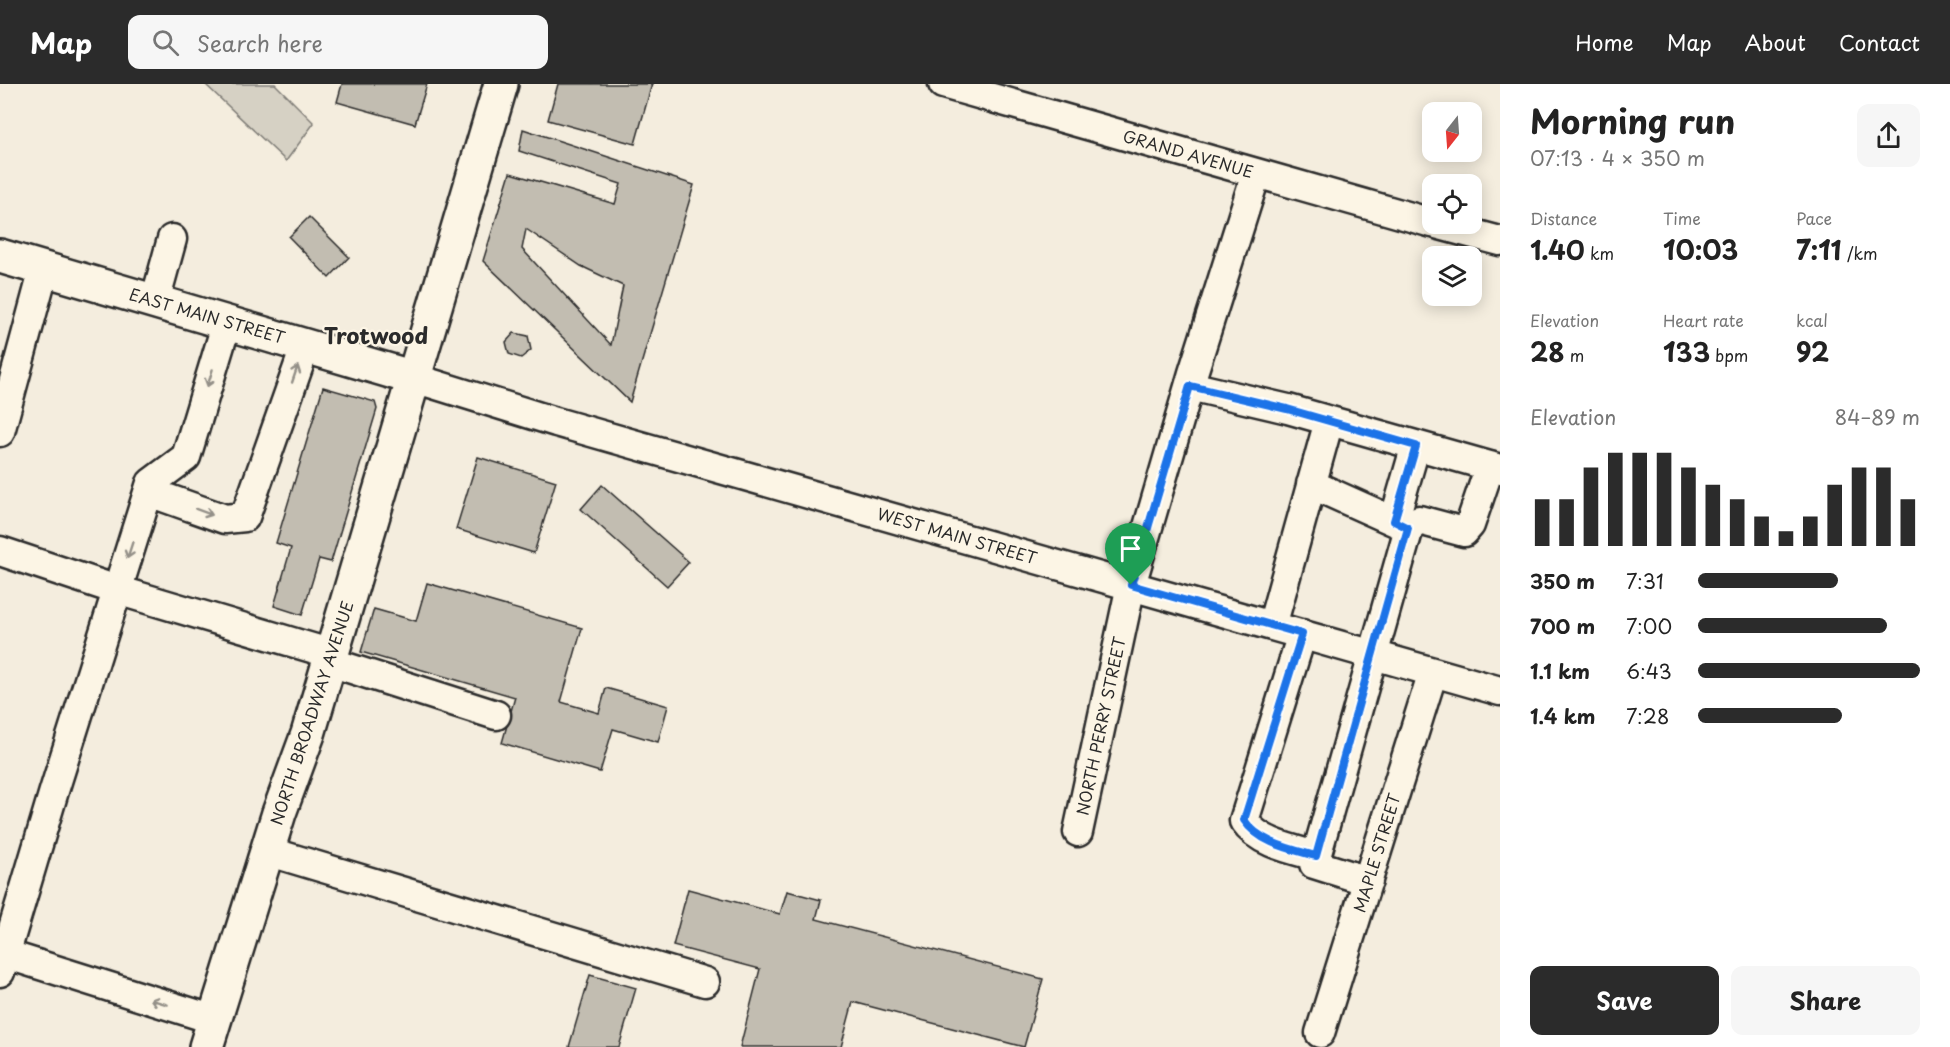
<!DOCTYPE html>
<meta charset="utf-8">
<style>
body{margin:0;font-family:"Playpen Sans",sans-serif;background:#f6f6f6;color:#222;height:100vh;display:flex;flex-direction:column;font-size:22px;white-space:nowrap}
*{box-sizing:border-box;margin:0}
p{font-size:20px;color:#767676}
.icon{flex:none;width:33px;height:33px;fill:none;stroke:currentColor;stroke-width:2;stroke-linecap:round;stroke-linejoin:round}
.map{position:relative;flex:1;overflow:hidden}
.sheet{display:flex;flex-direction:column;background:#fff;width:450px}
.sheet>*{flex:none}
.needle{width:39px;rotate:197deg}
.controls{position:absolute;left:1422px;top:18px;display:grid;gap:12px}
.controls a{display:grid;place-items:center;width:60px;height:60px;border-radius:12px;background:#fff;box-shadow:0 3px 15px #0003;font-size:30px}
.pin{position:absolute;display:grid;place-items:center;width:51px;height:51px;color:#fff;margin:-62px -26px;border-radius:50% 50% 50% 0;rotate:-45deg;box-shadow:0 0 6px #0007}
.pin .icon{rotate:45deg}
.round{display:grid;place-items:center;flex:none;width:63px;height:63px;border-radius:12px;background:#f6f6f6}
.overview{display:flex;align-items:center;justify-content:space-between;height:102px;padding:0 30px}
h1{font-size:33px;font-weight:700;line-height:45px}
.figures{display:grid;grid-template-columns:repeat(3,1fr);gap:9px;height:102px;padding:6px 30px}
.figures div{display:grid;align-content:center}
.figures b{font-size:26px;font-weight:700}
.figures small{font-size:16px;font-weight:400}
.figures p{font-size:16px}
.chart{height:168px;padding:12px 30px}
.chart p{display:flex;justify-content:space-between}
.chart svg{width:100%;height:108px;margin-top:6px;stroke:#2b2b2b;stroke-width:6}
.button{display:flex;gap:12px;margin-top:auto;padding:12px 30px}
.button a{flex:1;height:69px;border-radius:12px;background:#2b2b2b;color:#fff;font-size:24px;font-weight:700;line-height:69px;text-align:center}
.button a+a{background:#f6f6f6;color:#222}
ul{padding:0 30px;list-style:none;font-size:20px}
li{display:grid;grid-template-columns:96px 72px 1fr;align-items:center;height:45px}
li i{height:15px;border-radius:8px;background:#2b2b2b}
header{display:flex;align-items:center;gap:36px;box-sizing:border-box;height:84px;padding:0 30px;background:#2b2b2b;color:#fff}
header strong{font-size:28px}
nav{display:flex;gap:33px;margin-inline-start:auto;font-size:21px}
.search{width:420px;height:54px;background:#f6f6f6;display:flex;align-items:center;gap:15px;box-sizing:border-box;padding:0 21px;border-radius:12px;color:#767676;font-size:22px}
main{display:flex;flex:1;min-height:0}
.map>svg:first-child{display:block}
.green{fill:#d6d1c4;stroke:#807e78;stroke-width:1.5}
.building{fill:#c2bdb1;stroke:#2b2b2b;stroke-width:1.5;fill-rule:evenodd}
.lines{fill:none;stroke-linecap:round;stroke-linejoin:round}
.minor-casing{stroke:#2b2b2b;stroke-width:33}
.major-casing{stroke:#2b2b2b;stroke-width:38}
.minor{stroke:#fcf5e5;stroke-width:28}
.major{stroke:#fcf5e5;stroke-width:33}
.oneway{stroke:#949088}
.route-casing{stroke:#fff;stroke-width:12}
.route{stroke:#1a73e8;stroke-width:8}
.labels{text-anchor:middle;stroke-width:4.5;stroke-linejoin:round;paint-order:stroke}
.street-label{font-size:16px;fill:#2b2b2b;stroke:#fcf5e5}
.district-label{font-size:22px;font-weight:bold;fill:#2b2b2b;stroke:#fcf5e5}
</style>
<header>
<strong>Map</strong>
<div class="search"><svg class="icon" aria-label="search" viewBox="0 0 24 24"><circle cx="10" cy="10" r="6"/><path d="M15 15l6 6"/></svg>Search here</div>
<nav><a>Home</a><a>Map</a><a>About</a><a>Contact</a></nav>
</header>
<main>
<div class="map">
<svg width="1500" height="963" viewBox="0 0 1500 963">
<rect width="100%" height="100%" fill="#f4edde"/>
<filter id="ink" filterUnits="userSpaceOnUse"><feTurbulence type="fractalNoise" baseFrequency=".0167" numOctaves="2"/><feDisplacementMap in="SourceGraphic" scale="12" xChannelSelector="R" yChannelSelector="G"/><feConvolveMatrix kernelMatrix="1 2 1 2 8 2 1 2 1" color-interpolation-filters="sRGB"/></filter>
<g filter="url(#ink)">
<path class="green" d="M 205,0 L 275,0 L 314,39 L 286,77 Z"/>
<path class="building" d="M 342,0 L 427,0 L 415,40 L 337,18 Z
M 558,0 L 652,0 L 635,60 L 548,36 Z
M 523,45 L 694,101 L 630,318 L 483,177 L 510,89 L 615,120 L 621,100 L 519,67 ZM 526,145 L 581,182 L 623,202 L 611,261 L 522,165 Z
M 309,133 L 349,173 L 329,194 L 289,153 Z
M 514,249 L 528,252 L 531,266 L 521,274 L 509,270 L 506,258 Z
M 323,303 L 375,318 L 377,325 L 331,478 L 319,475 L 302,531 L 274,522 L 291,464 L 276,459 Z
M 478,373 L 556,397 L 534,469 L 456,445 Z
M 602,401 L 689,478 L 667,502 L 581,425 Z
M 427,499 L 582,544 L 561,618 L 599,629 L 606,604 L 668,622 L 658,658 L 613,645 L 600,688 L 502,659 L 515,613 L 361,568 L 374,525 L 416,537 Z
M 688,805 L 780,830 L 787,807 L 821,816 L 816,835 L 1043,895 L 1024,963 L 853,918 L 841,963 L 740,963 L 760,885 L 673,862 Z
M 590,891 L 636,904 L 619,963 L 569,963 Z"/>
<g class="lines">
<g class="minor-casing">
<path id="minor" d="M 943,0 L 1432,139
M 1436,140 L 1500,157
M 155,217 L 172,155
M 414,294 L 556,338 L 1500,607
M 1190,302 L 1288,325 L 1500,385
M 0,348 L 44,185
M 1311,400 L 1409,444
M 149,408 L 225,435 L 245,433 L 306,261
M 1394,437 L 1416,361
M 0,467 L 117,506 L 332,570
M 1272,542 L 1329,337
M 1302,550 L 1244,737 C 1259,759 1291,765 1316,772
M 330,578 L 496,631
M 1078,748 L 1131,501 L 1193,289 L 1256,90
M 267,767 L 705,898
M 1368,797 L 1314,780 L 1409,444 L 1419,436 L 1464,448 L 1470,441 L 1490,382
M 5,870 L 215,936
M 0,888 L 54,707 L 151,399 L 186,373 L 227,238
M 1320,949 L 1433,588"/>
</g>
<g class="major-casing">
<path id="major" d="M 0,172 L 414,294
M 206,963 L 279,729 L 308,650 L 501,0"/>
</g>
<use href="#minor" class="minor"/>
<use href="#major" class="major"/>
</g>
<defs><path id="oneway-shaft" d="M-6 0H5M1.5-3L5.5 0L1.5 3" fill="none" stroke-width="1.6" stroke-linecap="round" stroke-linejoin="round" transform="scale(1.5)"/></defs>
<g class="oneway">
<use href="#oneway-shaft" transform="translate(295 290) rotate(-71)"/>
<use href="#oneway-shaft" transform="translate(210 294) rotate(107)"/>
<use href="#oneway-shaft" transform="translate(204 428) rotate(20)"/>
<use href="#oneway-shaft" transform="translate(130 466) rotate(108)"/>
<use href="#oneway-shaft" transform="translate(159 918) rotate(-163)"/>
</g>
</g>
<g class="lines" filter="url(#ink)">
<g class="route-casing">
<path id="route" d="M 1190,302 L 1287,325 L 1416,362 L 1394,437 L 1408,444 L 1316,772 C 1291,765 1259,759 1244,736 L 1302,550 L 1131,501 Z"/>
</g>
<use href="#route" class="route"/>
</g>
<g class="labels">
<g class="street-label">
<text transform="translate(1188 70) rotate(16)" y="6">GRAND AVENUE</text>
<text transform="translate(207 232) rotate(16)" y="6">EAST MAIN STREET</text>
<text transform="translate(957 452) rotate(16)" y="6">WEST MAIN STREET</text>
<text transform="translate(312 629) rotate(-72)" y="6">NORTH BROADWAY AVENUE</text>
<text transform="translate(1101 642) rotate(-78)" y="6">NORTH PERRY STREET</text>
<text transform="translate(1377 769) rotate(-73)" y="6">MAPLE STREET</text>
</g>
<g class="district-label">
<text x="376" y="260">Trotwood</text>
</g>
</g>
</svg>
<div class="controls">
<a><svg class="needle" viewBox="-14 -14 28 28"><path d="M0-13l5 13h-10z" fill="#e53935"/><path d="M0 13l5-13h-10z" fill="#767676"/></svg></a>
<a><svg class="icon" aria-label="locate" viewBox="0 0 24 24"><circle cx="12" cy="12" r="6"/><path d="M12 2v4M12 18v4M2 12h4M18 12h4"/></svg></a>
<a><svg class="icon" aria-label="layers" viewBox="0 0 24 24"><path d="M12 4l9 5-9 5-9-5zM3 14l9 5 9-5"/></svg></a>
</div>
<div class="pin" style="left:1131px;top:501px;background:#1e9e55"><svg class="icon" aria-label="arrive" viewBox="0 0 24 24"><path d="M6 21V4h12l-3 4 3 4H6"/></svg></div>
</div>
<section class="sheet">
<div class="overview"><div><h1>Morning run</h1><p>07:13 · 4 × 350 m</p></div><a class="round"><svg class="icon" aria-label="share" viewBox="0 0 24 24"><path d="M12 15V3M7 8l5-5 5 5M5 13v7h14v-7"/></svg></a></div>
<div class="figures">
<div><p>Distance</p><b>1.40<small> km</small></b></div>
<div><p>Time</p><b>10:03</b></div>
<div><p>Pace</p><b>7:11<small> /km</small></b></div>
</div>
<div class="figures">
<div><p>Elevation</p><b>28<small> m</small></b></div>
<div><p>Heart rate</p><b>133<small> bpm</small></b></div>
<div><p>kcal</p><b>92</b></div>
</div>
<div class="chart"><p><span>Elevation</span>84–89 m</p>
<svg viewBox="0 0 160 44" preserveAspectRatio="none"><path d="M5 44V25M15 44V25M25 44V12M35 44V6M45 44V6M55 44V6M65 44V12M75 44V19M85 44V25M95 44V32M105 44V38M115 44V32M125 44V19M135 44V12M145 44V12M155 44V25"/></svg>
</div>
<ul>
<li><b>350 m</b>7:31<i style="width:63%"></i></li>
<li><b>700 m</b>7:00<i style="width:85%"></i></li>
<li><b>1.1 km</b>6:43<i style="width:100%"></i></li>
<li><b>1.4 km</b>7:28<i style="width:65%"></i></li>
</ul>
<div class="button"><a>Save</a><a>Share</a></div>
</section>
</main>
